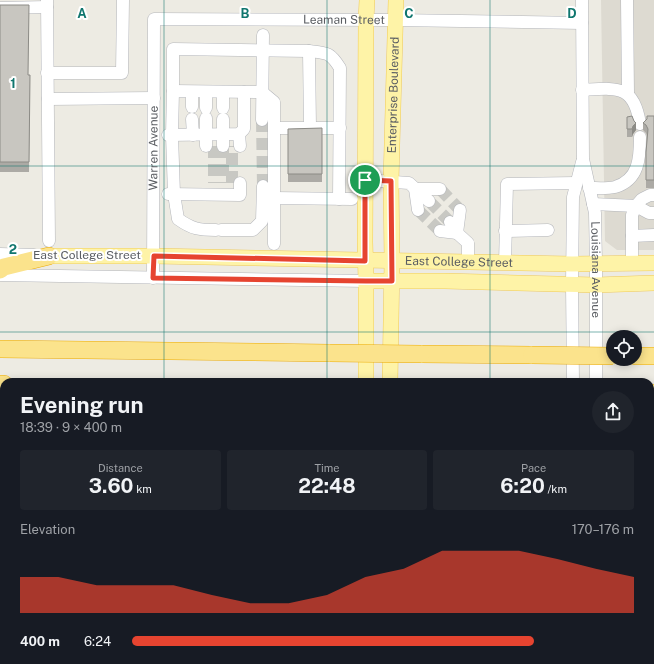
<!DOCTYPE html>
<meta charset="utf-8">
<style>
body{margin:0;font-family:"Public Sans",sans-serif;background:#20242c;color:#f1f3f6;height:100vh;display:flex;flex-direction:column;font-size:15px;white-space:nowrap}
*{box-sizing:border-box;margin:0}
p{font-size:13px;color:#9ea1a6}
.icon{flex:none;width:22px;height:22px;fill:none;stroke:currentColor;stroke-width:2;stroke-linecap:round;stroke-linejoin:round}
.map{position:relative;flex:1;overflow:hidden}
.sheet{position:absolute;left:0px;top:378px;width:654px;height:286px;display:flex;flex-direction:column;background:#171b24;border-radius:12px 12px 0 0;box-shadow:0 2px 10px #0003}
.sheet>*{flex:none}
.tools{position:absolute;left:606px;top:330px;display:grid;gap:8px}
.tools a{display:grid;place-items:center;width:36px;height:36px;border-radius:50%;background:#171b24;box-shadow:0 2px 10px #0003;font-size:20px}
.pin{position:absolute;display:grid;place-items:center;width:34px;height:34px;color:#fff;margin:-17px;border:2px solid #fff;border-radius:50%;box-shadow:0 1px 4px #0007}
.round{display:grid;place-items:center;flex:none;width:42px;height:42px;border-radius:21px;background:#20242c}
.summary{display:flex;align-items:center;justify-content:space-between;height:68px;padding:0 20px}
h1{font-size:22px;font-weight:700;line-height:30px}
.stats{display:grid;grid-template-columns:repeat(3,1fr);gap:6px;height:68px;padding:4px 20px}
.stats div{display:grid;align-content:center;border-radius:4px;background:#20242c;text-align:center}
.stats b{font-size:20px;font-weight:700}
.stats small{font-size:11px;font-weight:400}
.stats p{font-size:11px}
.chart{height:112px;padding:8px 20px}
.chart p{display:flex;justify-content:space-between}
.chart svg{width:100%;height:72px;margin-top:4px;fill:#e64430;opacity:.7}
ul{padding:0 20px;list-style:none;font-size:13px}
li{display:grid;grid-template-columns:64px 48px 1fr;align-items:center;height:30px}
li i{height:10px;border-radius:5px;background:#e64430}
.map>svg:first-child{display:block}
.education{fill:#dddad1}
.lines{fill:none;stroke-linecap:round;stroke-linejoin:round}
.minor-tunnel{stroke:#c8c8c3;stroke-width:12;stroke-dasharray:12 6;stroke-linecap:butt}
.minor-casing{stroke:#b3b5ba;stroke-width:13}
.major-casing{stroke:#efca5a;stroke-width:16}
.highway-casing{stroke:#ecab04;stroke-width:18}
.minor{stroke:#fff;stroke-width:12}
.major{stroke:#fef3a7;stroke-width:15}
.highway{stroke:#fbe38c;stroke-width:17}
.highway-bridge-casing{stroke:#ecab04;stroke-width:18;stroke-linecap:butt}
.highway-bridge{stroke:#fbe38c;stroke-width:17}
.wall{fill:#acaaa5}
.shaded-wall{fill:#8c8b86}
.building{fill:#c8c6c0;stroke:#8c8b86}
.route-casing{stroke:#fff;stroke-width:8}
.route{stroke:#e64430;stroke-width:5}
.grid{fill:none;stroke:#0f766e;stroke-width:1;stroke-opacity:0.55}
.labels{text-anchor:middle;stroke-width:4;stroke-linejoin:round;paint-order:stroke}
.street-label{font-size:12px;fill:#5b5e63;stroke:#fff}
.grid-label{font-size:13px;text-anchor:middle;font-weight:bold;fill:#0f766e;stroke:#fff;stroke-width:4;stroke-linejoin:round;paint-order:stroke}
</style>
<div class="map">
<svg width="654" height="664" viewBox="0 0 654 664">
<rect width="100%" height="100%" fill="#edebe3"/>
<path class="education" d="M 601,0 L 654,0 L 654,250 L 617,250 L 605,241 Z"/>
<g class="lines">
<path class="minor-tunnel" d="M 262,120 L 263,186
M 214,146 L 214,183
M 223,146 L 223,183
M 232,183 L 232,146
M 440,189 L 460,210
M 429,201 L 450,222
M 418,210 L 440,231"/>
<g class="minor-casing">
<g id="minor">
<path d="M 47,0 L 49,241"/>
<path id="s1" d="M 582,0 L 583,159 L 595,213 L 596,263 L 596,382"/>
<path d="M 627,0 L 628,93"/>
<path d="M 0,8 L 47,7"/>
<path d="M 309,51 L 310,128"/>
<path d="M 47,73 L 122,73 L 123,0"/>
<path d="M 582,90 C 617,88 634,84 640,124"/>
<path d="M 173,91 L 173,49 L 309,51 C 327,53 330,52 340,68 L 339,199"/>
<path d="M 192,92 L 192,107"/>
<path d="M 206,92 L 206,108"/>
<path d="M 223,92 L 223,108"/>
<path d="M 48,99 L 154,98"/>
<path d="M 206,118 L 206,146"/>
<path d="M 192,119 L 193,135"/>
<path d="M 223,119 L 223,146"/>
<path d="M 262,120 L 263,35"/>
<path d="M 275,128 L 340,128"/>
<path d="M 239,134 L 240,146"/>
<path d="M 168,135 L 239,134 L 244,129 L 244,92"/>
<path d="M 365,180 L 409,183 L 429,201"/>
<path d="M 589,188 C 597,188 607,189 615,187 C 639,180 640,158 640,137"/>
<path d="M 168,194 L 240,195 L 240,183"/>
<path d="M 593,204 L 636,206 L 649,213 L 654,213"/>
<path d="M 418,210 L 415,189 L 440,189"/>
<path d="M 450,222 L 457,233 L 468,243 L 468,262"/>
<path d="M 216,230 C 199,230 192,229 178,219 L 174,194 L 172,135 L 173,91 L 262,92 L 274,102 L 274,198"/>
<path d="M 221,230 L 253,230 L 262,221 L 263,186"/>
<path d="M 440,231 L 457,233 L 460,210"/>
<path d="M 505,231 L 548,230"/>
<path d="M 632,236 L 654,235"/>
<path d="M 274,244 L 274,198 L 352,199"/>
<path d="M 0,254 L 34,255"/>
<path d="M 505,263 L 507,184 L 576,183"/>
<path d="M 632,263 L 632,215 L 636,206 L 642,199 L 650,195 L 654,195"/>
<path d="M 0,275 L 366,281"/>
<path id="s2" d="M 153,278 L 154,19 L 395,20 L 582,23"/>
<path d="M 573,382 L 572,284 L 573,197 L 582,162"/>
<path d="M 0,620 L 4,620"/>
<path d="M 650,625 L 654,625"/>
<path d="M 187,660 L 187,664"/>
<path d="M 224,660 L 245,660"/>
<path d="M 274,660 L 274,664"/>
<path d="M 474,660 L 474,664"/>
<path d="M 387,663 L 428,663"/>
<path d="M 143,664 L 143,660"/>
<path d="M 583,664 L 583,660"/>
</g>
</g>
<g class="major-casing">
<g id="major">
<path id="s3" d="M 49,256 L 154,256 L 572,264 L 654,263"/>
<path d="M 366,281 L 445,281 L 596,285 L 654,283"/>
<path d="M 366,382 L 366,281 L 365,242 L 366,20 L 367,0"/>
<path id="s4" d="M 390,382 L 392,261 L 391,181 L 396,0"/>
<path d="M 363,660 L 363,664"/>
<path d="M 387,660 L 387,664"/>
</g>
</g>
<g class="highway-casing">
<path id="highway" d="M 0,270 L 4,267 L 49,256
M 0,349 L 330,353
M 421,354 L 532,355
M 635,356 L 654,356
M 0,384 L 4,384
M 650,393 L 654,393
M 0,405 L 4,405
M 650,465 L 654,465"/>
</g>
<use href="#minor" class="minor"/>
<use href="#major" class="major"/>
<use href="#highway" class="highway"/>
<g class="highway-bridge-casing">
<path id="highway-bridge" d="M 330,353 L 421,354
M 532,355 L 613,356"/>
</g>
<use href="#highway-bridge" class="highway-bridge"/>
</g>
<path class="wall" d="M 0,5 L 28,75 L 30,75 L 29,172 L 0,172 Z
M 654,116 L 654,188 L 646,188 L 646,152 L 647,136 L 646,133 L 643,130 L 643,123 Z
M 627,117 L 636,130 L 633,134 L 632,137 L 627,137 Z
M 322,128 L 322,182 L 288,182 L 288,129 Z
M 0,444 L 4,444 L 4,578 L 0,578 Z"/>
<path class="shaded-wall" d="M 636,123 L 636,130 L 633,134 L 632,137 L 632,129 L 633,126 Z"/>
<path class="building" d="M 0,5 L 29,5 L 28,75 L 30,75 L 29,162 L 0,162 Z
M 632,116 L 634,121 L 636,123 L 633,126 L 632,129 L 627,129 L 627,117 Z
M 647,116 L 654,116 L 654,180 L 646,180 L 646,152 L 648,129 L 646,125 L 643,123 L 647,119 Z
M 322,128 L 322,174 L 288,174 L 288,129 Z
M 0,444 L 4,444 L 4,568 L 0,568 Z
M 650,650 L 654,650 L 654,664 L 632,664 L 633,660 L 650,660 Z"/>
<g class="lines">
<g class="route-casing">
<path id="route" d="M 365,180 L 391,181 L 392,281 L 366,281 L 153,278 L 154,256 L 365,261 Z"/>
</g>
<use href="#route" class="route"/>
</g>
<path class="grid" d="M 164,0 L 164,382M 327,0 L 327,382M 490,0 L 490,382M 0,166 L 654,166M 0,332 L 654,332M 0,498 L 4,498M 650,498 L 654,498M 164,660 L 164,664M 327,660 L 327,664M 490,660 L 490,664"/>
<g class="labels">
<g class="street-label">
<text dy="4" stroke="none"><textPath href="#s2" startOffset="449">Leaman Street</textPath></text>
<text dy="4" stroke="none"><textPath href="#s4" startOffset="287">Enterprise Boulevard</textPath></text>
<text dy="4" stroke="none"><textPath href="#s2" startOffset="130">Warren Avenue</textPath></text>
<text x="87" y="259">East College Street</text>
<text dy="4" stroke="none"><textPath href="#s3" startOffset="410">East College Street</textPath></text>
<text dy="4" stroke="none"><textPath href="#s1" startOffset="271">Louisiana Avenue</textPath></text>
</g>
</g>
<g class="grid-label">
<text x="82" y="18">A</text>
<text x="245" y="18">B</text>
<text x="409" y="18">C</text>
<text x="572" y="18">D</text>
<text x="13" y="88">1</text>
<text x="13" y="254">2</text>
</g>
</svg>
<div class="tools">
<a><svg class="icon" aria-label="locate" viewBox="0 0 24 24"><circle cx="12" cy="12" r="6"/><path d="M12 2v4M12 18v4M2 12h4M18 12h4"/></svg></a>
</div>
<div class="pin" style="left:365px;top:180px;background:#1e9e55"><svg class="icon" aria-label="arrive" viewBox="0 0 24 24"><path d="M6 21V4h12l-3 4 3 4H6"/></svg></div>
<section class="sheet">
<div class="summary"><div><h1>Evening run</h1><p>18:39 · 9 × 400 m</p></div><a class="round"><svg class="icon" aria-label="share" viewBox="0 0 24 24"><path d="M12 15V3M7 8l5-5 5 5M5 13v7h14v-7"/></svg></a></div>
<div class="stats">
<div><p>Distance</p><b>3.60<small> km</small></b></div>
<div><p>Time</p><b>22:48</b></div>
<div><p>Pace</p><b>6:20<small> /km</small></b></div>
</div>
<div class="chart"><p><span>Elevation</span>170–176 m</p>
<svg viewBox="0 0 160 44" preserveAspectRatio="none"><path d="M0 44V22L10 22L20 27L30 27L40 27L50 33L60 38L70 38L80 33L90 22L100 17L110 6L120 6L130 6L140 11L150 17L160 22V44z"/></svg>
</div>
<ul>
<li><b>400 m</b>6:24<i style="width:80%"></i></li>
</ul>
</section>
</div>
